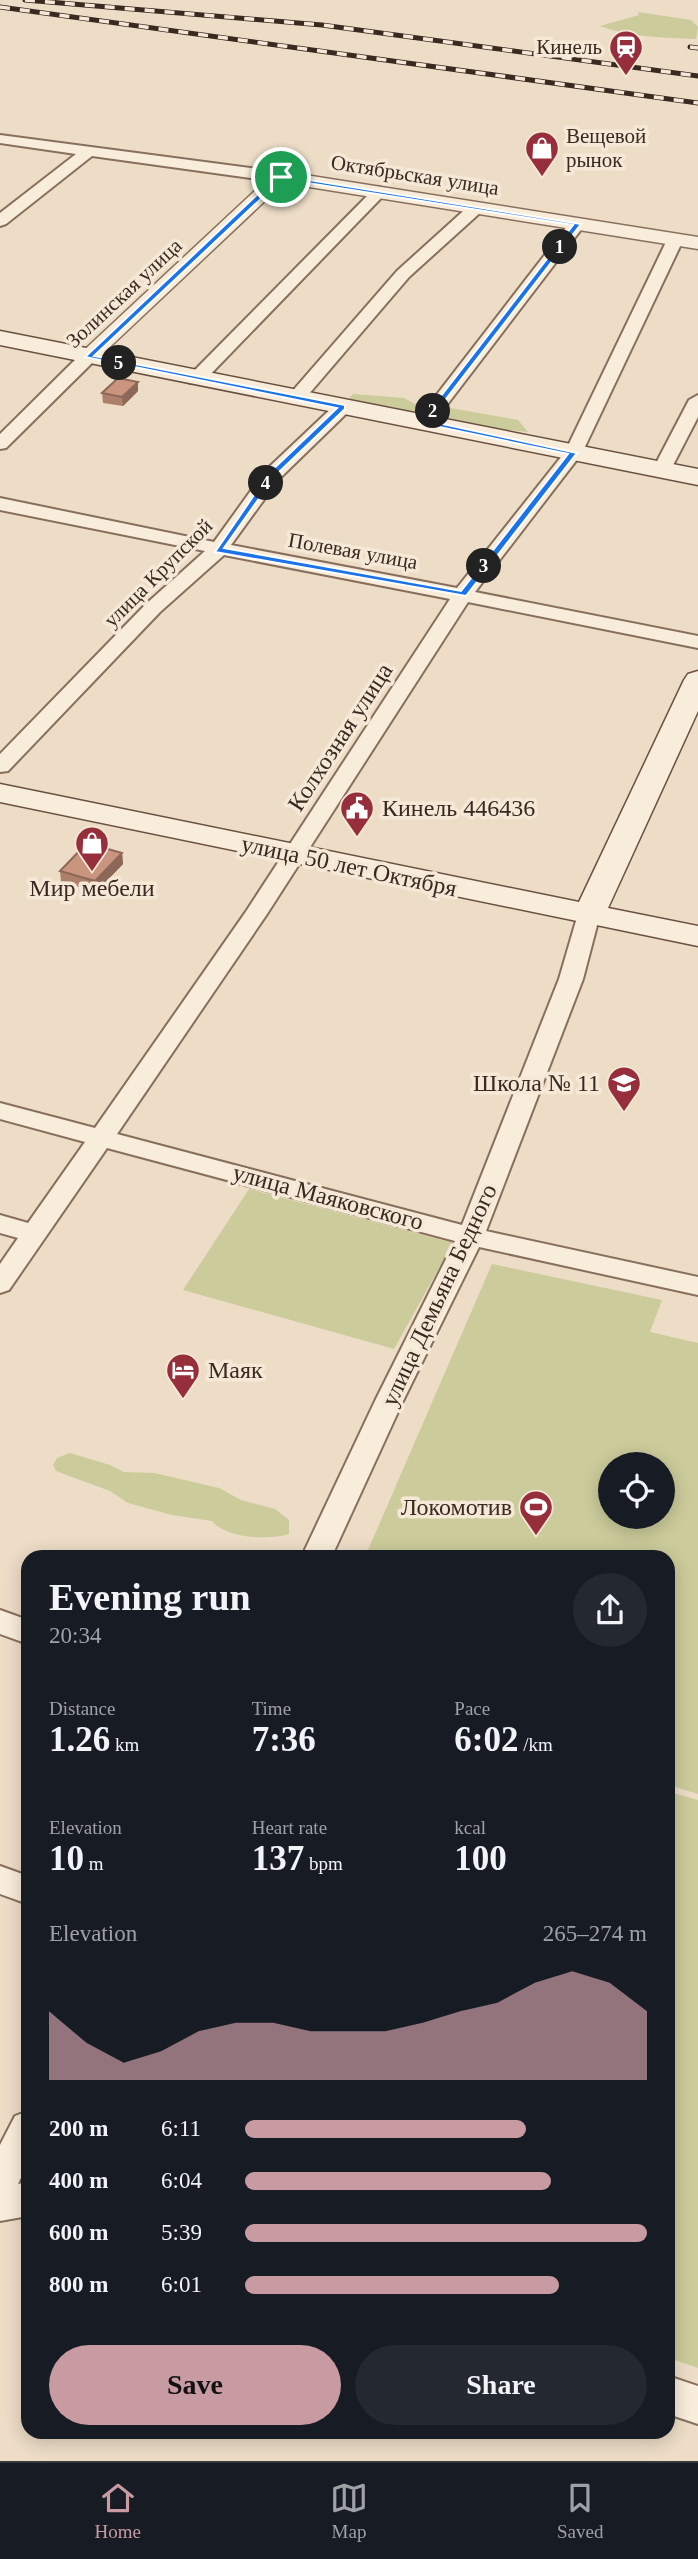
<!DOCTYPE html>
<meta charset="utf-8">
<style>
body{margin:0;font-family:Georgia,serif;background:#242831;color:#f1f3f6;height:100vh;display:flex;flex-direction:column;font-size:26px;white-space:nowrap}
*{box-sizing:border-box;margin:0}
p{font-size:23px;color:#9ea1a6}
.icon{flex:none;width:38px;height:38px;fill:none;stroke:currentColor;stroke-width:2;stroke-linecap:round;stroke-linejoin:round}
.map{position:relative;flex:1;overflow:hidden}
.side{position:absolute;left:21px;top:1550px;width:654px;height:889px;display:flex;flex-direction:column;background:#171b24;border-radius:21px;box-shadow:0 4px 18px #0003}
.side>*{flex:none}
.tools{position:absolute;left:598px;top:1452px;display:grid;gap:14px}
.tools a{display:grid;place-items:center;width:77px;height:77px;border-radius:50%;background:#171b24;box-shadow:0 4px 18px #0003;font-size:35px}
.pin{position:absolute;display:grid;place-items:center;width:60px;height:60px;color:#fff;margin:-30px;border:4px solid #fff;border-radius:50%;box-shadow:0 2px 7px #0007}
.km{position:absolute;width:35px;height:35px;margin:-18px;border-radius:50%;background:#222;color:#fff;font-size:19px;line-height:35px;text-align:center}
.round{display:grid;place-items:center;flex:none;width:74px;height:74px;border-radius:37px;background:#242831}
.head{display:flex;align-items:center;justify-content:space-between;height:119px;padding:0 28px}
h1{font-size:38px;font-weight:700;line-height:52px}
.stats{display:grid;grid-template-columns:repeat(3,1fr);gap:10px;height:119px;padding:7px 28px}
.stats div{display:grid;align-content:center}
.stats b{font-size:35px;font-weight:700}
.stats small{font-size:19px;font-weight:400}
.stats p{font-size:19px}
.chart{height:196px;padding:14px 28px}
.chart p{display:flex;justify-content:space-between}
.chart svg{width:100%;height:126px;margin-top:7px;fill:#c89aa2;opacity:.7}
.cta{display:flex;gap:14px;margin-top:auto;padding:14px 28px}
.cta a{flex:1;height:80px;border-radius:42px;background:#c89aa2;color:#111;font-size:28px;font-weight:700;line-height:80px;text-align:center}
.cta a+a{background:#242831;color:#f1f3f6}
ul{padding:0 28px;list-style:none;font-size:23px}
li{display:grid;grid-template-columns:112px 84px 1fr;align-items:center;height:52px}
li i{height:18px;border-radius:9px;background:#c89aa2}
.dock{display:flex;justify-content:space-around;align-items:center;height:98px;border-top:2px solid #363941;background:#171b24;font-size:19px;color:#9ea1a6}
.dock a{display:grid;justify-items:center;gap:4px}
.dock .active{color:#c89aa2}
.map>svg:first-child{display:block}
.green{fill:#cbcb9b;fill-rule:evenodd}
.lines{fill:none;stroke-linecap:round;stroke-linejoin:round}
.minor-casing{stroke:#886f5d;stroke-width:4}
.tertiary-casing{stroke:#886f5d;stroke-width:3}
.secondary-casing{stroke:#6a5040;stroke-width:3}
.minor{fill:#f8ecda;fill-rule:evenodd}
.tertiary{fill:#f8ecda;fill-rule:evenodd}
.secondary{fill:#f8ecda;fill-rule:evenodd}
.rail-casing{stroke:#392920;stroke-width:5}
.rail{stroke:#f5e8d6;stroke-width:3.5;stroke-dasharray:10;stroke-linecap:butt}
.wall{fill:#ae806c}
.shaded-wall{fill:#8d6858}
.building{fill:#ca957e;stroke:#8d6858;stroke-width:2}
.route{fill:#1a73e8;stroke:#fff;stroke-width:2;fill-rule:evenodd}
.labels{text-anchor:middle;stroke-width:7;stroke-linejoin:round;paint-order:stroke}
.far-poi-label{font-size:21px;fill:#392920;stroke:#f5e8d6;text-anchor:end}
.far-street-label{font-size:21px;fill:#392920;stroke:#f5e8d6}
.street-label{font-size:24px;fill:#392920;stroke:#f5e8d6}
.poi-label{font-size:24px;fill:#392920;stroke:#f5e8d6;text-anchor:start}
</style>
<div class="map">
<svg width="698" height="2461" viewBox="0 0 698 2461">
<rect width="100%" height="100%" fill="#edddc7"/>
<path class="green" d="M 638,12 L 691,20 L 698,27 L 696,39 C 663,38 631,37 600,26 L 639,15 Z
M 353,394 L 404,398 L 426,410 L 450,408 L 518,420 L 528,432 L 478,427 L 450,419 L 361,407 L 348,400 Z
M 249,1189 L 453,1243 L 394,1349 L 183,1290 Z
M 492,1264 L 662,1300 L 650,1332 L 698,1343 L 698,1794 L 669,1785 L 668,1558 L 365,1557 ZM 611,1465 L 663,1465 L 663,1517 L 611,1517 Z
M 70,1453 L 110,1465 L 124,1472 L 154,1473 L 219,1488 L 241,1500 L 275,1509 L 289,1520 L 289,1534 C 269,1540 227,1539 212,1521 L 172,1515 L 128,1503 L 110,1491 L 56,1471 L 53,1465 L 57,1458 Z
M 669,1792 L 698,1800 L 698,2368 L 669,2358 Z"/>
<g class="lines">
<g class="minor-casing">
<path id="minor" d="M 0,135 L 280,172 L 288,177 L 280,182 L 92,156 L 6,224 L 0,226 L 0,213 L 76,154 L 0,143 Z
M 379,187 L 384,189 L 387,192 L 384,195 L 202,383 L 190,383 L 187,379 L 190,375 L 374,189 Z
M 476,203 L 484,208 L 482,211 L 409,277 L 302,402 L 290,402 L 287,398 L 290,394 L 397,271 L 470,205 Z
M 577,219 L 583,221 L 585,224 L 583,227 L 430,427 L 418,427 L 415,423 L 418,419 L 571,221 Z
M 675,235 L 683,240 L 582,453 L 475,592 L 698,636 L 698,648 L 468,602 L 267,914 L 117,1134 L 462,1225 L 559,979 L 578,914 L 581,909 L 597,909 L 600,914 L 583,979 L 486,1231 L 698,1277 L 698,1295 L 479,1247 L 403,1401 L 331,1558 L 301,1558 L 375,1401 L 455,1241 L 107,1148 L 9,1290 L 0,1293 L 0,1264 L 18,1238 L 0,1233 L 0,1215 L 28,1223 L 85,1142 L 0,1119 L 0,1103 L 95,1128 L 245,913 L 450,599 L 224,555 L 160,612 L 8,771 L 0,772 L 0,754 L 146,604 L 205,551 L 0,510 L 0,498 L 214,542 L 265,471 L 337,403 L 343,402 L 352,407 L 349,411 L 279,479 L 231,545 L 457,588 L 565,452 L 667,240 Z
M 88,352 L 97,357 L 94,361 L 6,448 L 0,449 L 0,434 L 82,353 Z
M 698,395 L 698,417 L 671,469 L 662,475 L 656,473 L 653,469 L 689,400 Z
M 0,1610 L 28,1620 L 28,1644 L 0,1634 Z
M 0,1866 L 28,1876 L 28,1904 L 0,1894 Z
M 28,2111 L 28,2163 L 18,2184 L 28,2182 L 28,2216 L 0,2221 L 0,2145 L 15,2116 Z
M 668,2376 L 698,2386 L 698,2424 L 668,2414 Z"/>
</g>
<g class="tertiary-casing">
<path id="tertiary" d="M 280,171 L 698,237 L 698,249 L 284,183 L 95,361 L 81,361 L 78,357 L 81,353 L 274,173 Z"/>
</g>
<g class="secondary-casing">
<path id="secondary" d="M 0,331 L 698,469 L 698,485 L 0,345 Z
M 698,671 L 698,711 L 608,908 L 698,926 L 698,946 L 0,802 L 0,784 L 579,902 L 684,680 L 688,674 Z"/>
</g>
<use href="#minor" class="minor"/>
<use href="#tertiary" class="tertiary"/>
<use href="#secondary" class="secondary"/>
<g class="rail-casing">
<path id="rail" d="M 25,0 L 322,25 L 698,76
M 0,7 L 698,103
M 690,47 L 698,48"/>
</g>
<use href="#rail" class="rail"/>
</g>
<path class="wall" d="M 138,391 L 123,406 L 103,403 L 102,393 Z
M 122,853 L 123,864 L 96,892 L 61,882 L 60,871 Z"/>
<path class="shaded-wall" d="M 138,382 L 138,391 L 123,406 L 122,397 Z
M 122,853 L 123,864 L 96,892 L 95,881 Z"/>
<path class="building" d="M 118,378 L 138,382 L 122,397 L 102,393 Z
M 87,843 L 122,853 L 95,881 L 60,871 Z"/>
<path class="route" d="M 278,175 L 581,224 L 429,421 L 577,453 L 466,596 L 215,552 L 269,473 L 337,408 L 85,357 ZM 282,179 L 573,225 L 420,423 L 568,454 L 461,591 L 224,548 L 275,476 L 345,409 L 345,405 L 94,356 Z"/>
<defs>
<g id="station-pin" transform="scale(1.75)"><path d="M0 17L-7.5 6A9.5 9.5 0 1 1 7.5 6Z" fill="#962e3b" stroke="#f5e8d6"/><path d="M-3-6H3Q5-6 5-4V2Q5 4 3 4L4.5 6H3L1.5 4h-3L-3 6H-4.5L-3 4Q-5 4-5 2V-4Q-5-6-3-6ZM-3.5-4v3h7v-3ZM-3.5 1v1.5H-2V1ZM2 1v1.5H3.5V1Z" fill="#fff"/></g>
<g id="shop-pin" transform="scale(1.75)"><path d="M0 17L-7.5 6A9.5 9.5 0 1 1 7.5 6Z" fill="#962e3b" stroke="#f5e8d6"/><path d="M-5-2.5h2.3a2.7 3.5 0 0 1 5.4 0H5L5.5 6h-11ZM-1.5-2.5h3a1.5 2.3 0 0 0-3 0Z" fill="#fff"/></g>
<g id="civic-pin" transform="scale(1.75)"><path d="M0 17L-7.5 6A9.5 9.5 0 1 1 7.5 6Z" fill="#962e3b" stroke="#f5e8d6"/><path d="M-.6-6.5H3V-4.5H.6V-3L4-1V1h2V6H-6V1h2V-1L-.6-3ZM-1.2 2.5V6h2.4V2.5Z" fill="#fff"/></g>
<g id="school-pin" transform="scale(1.75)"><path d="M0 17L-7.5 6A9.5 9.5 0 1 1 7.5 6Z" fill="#962e3b" stroke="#f5e8d6"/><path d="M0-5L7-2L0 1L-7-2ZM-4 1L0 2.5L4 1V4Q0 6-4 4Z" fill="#fff"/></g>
<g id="hotel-pin" transform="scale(1.75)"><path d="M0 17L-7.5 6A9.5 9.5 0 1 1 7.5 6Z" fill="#962e3b" stroke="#f5e8d6"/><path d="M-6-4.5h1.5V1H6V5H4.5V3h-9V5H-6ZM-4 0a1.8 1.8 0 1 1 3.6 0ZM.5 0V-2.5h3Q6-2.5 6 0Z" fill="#fff"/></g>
<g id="stadium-pin" transform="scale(1.75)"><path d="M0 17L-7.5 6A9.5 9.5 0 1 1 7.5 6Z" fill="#962e3b" stroke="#f5e8d6"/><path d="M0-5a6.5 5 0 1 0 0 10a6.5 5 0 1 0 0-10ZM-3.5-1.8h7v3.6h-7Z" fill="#fff"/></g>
</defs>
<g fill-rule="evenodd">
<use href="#station-pin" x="626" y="47"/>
<use href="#shop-pin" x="542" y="148"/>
<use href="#civic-pin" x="357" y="808"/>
<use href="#shop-pin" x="92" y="843"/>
<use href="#school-pin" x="624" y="1083"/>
<use href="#hotel-pin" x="183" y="1370"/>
<use href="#stadium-pin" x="536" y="1507"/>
</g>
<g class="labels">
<g class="far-poi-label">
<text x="602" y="54">Кинель</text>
<text x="566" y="143" text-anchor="start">Вещевой<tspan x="566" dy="24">рынок</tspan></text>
</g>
<g class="far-street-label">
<text transform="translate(415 175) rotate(9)" y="7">Октябрьская улица</text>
<text transform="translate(124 293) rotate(-43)" y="7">Золинская улица</text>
<text transform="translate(353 551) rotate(10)" y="7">Полевая улица</text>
<text transform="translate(158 573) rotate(-45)" y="7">улица Крупской</text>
</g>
<g class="street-label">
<text transform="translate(340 737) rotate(-57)" y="8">Колхозная улица</text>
<text transform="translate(349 866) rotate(12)" y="8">улица 50 лет Октября</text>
<text transform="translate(328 1197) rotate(15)" y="8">улица Маяковского</text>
<text transform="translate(439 1295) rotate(-65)" y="8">улица Демьяна Бедного</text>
</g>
<g class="poi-label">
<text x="382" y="816">Кинель 446436</text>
<text x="92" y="896" text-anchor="middle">Мир мебели</text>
<text x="600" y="1091" text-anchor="end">Школа № 11</text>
<text x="208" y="1378">Маяк</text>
<text x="512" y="1515" text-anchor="end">Локомотив</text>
</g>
</g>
</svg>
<div class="tools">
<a><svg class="icon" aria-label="locate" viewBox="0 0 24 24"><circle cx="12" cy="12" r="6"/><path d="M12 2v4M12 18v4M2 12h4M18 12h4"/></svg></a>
</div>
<div class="pin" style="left:281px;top:177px;background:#1e9e55"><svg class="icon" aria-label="arrive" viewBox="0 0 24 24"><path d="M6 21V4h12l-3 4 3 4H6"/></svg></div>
<b class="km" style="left:560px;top:247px">1</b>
<b class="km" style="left:433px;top:411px">2</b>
<b class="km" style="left:484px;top:566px">3</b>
<b class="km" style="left:266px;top:483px">4</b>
<b class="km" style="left:119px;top:363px">5</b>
<section class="side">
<div class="head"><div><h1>Evening run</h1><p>20:34</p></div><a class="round"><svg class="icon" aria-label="share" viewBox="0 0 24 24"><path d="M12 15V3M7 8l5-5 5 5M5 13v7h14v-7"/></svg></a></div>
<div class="stats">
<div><p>Distance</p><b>1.26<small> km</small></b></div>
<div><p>Time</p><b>7:36</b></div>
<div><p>Pace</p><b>6:02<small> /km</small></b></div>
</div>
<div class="stats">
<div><p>Elevation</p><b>10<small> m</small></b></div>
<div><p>Heart rate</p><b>137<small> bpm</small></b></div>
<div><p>kcal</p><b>100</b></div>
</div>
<div class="chart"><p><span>Elevation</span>265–274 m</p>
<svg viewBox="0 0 160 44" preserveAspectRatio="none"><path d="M0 44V20L10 31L20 38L30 34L40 27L50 24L60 24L70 27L80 27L90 27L100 24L110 20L120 17L130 10L140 6L150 10L160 20V44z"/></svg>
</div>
<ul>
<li><b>200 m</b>6:11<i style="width:70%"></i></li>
<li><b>400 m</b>6:04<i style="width:76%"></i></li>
<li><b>600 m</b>5:39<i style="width:100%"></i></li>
<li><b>800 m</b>6:01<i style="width:78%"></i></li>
</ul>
<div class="cta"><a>Save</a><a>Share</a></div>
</section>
</div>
<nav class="dock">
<a class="active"><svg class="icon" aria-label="home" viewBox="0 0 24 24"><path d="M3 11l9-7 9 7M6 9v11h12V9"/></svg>Home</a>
<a><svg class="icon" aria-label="map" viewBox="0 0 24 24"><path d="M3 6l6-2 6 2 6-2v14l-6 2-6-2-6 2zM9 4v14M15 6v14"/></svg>Map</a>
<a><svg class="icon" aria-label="saved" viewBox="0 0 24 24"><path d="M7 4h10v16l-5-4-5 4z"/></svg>Saved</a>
</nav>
